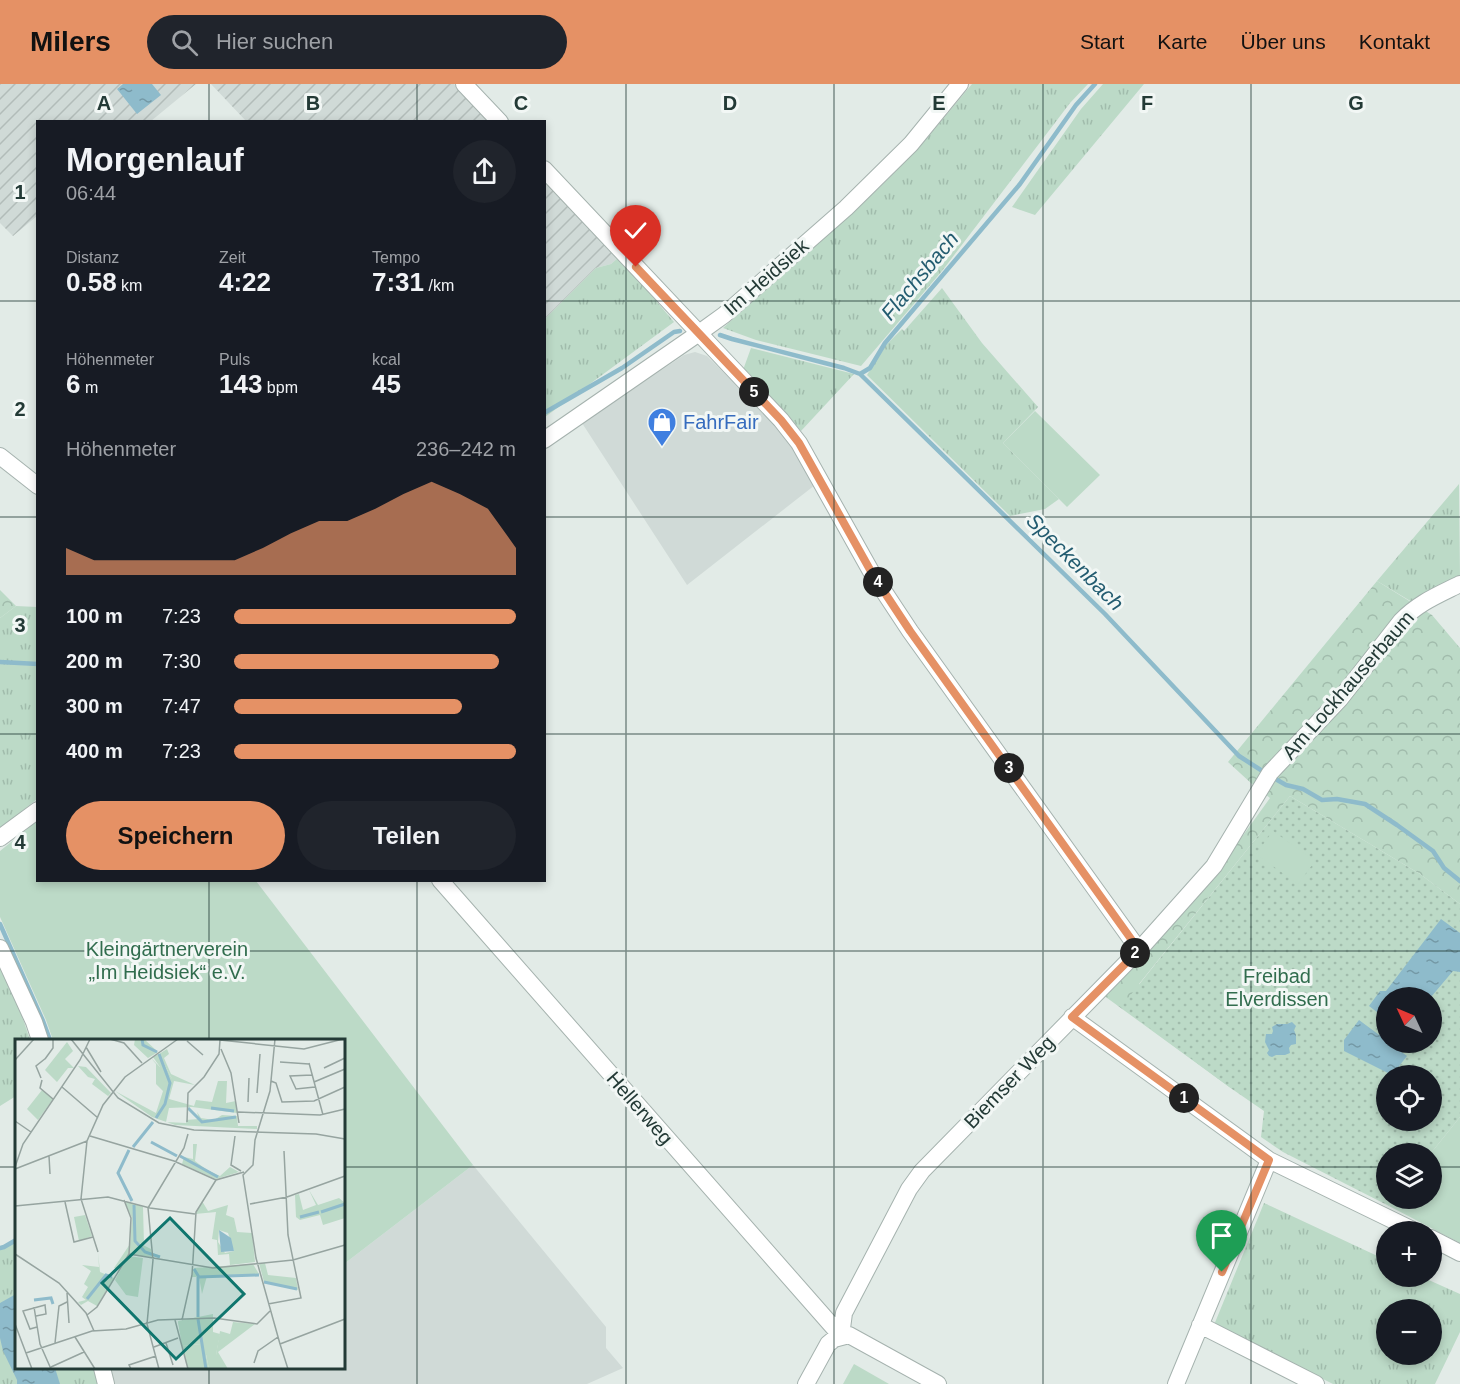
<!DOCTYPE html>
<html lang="de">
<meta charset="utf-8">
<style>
body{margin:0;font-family:Arial,sans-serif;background:#20242c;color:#f1f3f6;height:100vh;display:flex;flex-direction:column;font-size:22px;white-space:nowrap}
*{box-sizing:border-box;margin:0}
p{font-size:20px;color:#9ea1a6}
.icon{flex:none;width:33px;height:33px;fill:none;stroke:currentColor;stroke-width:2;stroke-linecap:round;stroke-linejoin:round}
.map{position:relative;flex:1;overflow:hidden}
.side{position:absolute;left:36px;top:36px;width:510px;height:762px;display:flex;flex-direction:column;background:#171b24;border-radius:0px;box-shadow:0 3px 9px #0003}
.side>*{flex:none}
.needle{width:39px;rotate:314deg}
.fabs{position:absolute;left:1376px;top:903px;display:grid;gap:12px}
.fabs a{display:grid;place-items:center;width:66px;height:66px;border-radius:50%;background:#171b24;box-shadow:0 3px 9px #0003;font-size:30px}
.pin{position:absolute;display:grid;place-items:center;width:51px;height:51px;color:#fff;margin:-62px -26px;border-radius:50% 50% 50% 0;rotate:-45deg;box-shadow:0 0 6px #0007}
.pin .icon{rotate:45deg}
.km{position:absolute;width:30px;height:30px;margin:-15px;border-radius:50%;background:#222;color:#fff;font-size:16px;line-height:30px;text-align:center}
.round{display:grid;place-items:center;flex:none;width:63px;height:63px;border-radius:32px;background:#20242c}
.head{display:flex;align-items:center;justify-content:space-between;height:102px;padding:0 30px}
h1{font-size:33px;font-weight:600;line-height:45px}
.figures{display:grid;grid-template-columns:repeat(3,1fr);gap:9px;height:102px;padding:6px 30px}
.figures div{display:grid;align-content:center}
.figures b{font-size:26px;font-weight:600}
.figures small{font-size:16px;font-weight:400}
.figures p{font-size:16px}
.chart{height:168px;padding:12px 30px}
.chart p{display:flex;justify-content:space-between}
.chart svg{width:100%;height:108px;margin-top:6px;fill:#e59165;opacity:.7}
.primary-button{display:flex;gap:12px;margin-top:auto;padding:12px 30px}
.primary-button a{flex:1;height:69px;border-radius:36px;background:#e59165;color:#111;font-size:24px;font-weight:600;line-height:69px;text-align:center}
.primary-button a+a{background:#20242c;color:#f1f3f6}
ul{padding:0 30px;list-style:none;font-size:20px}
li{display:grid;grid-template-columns:96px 72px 1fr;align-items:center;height:45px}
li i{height:15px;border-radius:8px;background:#e59165}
header{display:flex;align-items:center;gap:36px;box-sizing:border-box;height:84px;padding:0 30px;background:#e59165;color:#111}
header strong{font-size:28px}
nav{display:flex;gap:33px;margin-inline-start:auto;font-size:21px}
.search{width:420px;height:54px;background:#20242c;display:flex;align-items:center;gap:15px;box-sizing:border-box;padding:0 21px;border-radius:33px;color:#9ea1a6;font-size:22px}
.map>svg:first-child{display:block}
.built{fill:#d0dad7}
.industrial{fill:url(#industrial-furrows)}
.grass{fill:url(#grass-tufts);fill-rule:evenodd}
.forest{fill:url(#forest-crowns)}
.park{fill:url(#park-dots);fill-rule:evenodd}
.garden{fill:#bcdac7}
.water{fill:url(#water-ripples)}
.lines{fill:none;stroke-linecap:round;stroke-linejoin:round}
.stream{stroke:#8ebbcb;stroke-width:4.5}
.minor-casing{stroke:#a5b2ae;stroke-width:18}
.minor{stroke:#fff;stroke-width:16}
.route-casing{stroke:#fff;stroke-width:12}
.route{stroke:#e59165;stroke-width:8}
.grid{fill:none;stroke:#233a36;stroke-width:1.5;stroke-opacity:0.55}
.labels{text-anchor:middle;stroke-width:6;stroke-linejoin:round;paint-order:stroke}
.street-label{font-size:20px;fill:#233a36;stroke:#f2f7f5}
.shop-label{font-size:20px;fill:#366cbe;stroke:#f2f7f5;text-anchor:start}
.park-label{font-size:20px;fill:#316d4e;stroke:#f2f7f5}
.water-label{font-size:21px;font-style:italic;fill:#235c70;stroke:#f2f7f5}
.inset-river{fill:none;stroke:#8ebbcb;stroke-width:3}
.inset-road{fill:none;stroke:#96a4a0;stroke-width:1.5}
.view{fill:#0f766e;fill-opacity:0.15;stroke:#0f766e;stroke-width:3}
.inset-edge{fill:none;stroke:#233a36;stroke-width:3}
.grid-label{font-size:20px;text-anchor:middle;font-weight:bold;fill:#233a36;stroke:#f2f7f5;stroke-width:6;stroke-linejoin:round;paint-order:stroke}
</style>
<header>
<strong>Milers</strong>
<div class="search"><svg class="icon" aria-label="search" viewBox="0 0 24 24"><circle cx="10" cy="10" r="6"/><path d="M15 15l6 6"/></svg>Hier suchen</div>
<nav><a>Start</a><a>Karte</a><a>Über uns</a><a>Kontakt</a></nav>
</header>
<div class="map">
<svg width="1460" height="1300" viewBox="0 0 1460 1300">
<defs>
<pattern id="industrial-furrows" width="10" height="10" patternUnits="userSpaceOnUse" patternTransform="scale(1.5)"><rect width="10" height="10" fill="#d0dad7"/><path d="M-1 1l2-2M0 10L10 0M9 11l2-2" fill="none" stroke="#b2bcb9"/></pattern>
<pattern id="grass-tufts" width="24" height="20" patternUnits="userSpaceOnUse" patternTransform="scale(1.5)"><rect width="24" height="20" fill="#bcdac7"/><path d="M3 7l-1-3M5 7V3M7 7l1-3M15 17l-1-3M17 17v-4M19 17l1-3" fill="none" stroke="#a1bcac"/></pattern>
<pattern id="forest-crowns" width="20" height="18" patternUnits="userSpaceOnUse" patternTransform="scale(1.5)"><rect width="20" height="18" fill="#bcdac7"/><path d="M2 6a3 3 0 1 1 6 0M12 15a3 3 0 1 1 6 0" fill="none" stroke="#a1bcac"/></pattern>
<pattern id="park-dots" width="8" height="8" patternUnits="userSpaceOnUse" patternTransform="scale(1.5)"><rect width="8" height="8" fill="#bcdac7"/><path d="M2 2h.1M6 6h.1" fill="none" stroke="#a1bcac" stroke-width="1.8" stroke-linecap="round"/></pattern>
<pattern id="water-ripples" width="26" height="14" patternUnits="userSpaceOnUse" patternTransform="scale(1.5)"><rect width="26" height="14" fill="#8ebbcb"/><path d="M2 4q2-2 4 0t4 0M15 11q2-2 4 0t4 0" fill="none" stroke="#7499a6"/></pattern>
</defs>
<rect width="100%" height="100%" fill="#e2ebe7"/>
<path class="built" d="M 695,268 L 707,272 L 753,317 L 795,365 L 815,401 L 687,501 L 582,339 L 684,271 Z
M 473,1081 L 606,1243 L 606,1264 L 623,1284 L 587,1300 L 111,1300 L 106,1284 L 344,1284 L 344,1180 Z"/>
<path class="industrial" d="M 0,0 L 196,0 L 151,37 L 38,38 L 37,132 L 13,152 L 0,139 Z
M 211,0 L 454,0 L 489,37 L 246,37 Z
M 545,96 L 619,173 L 611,180 L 596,184 L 545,235 Z"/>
<path class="grass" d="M 972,0 L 1088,0 L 1070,19 L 942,187 L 861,282 L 756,256 L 723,244 L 879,104 L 918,65 Z
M 1103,0 L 1144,0 L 1035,131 L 1012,123 L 1081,25 Z
M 619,173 L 674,238 L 545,333 L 545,235 L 596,184 L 611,180 Z
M 942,204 L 982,259 L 1038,323 L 1003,359 L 1059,415 L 1045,425 L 1010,432 L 867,291 L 885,262 L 902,245 L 904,247 Z
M 751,264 L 854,290 L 801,347 L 743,286 Z
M 1459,400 L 1460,493 L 1412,518 L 1377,497 Z
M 16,522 L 37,523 L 37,715 L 0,745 L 0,534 Z
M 0,879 L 16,914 L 30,956 L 16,956 L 16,1012 L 0,1022 Z
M 1264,1119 L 1386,1176 L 1386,1192 L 1422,1193 L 1460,1210 L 1460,1248 L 1435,1300 L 1333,1300 L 1214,1241 ZM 1386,1226 L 1431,1226 L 1431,1270 L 1386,1270 Z
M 16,1158 L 16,1284 L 95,1284 L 98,1300 L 0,1300 L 0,1164 Z"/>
<path class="forest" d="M 1377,497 L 1432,531 L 1460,564 L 1460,820 L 1420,790 L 1290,712 L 1139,900 L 1232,1005 L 1103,911 L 1218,786 L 1270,714 L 1252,700 L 1228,678 Z
M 0,506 L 16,522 L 0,534 Z"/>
<path class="park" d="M 1290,712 L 1420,790 L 1460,820 L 1460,1033 L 1431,1069 L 1386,1070 L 1386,1114 L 1395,1115 L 1389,1122 L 1283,1068 L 1261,1053 L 1264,1027 L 1232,1005 L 1121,923 ZM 1386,914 L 1431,914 L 1431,958 L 1386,958 ZM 1386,992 L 1431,992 L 1431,1036 L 1386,1036 Z"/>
<path class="garden" d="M 1035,327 L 1100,391 L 1067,423 L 1003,359 Z
M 37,737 L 38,796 L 256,797 L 473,1081 L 344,1180 L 344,956 L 53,956 L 46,936 L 0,833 L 0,767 Z
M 1273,747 L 1315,777 L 1298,800 L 1256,770 Z
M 1460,1033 L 1460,1159 L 1389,1122 L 1395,1115 L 1431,1114 L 1431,1069 Z
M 854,1280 L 889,1300 L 843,1300 Z"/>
<path class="water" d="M 123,0 L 152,0 L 161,11 L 137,30 L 117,5 Z
M 1441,835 L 1460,849 L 1460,888 L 1453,887 L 1431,913 L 1386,914 L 1386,935 L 1369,922 L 1380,907 L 1386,907 Z
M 1359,936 L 1386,956 L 1386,958 L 1389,959 L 1407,972 L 1392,991 L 1344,967 L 1344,956 Z
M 1292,938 L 1296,942 L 1294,946 L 1296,951 L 1296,960 L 1291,961 L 1289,964 L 1290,969 L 1285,971 L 1276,971 L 1272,973 L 1269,972 L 1267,969 L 1269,966 L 1265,958 L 1266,950 L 1272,950 L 1273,947 L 1272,943 L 1277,940 L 1287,940 Z
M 16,1210 L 16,1284 L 55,1284 L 60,1300 L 17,1300 L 17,1296 L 3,1267 L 0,1254 L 0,1219 Z"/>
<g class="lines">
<path class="stream" d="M 720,251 L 732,255 L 844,284 L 860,290 L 870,284 L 885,259 L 1020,100 L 1076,21 L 1095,0
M 860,290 L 1105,530 L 1239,672 L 1267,690
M 544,329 L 622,284 L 674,248 L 680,247
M 0,578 L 38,580
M 1272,693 L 1286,701 L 1303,705 L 1322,716 L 1337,715 L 1365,720 L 1397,741 L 1433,767 L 1444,784 L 1460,797
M 0,840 L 43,937 L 50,956
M 0,1164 L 4,1163 L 16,1156"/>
<g class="minor-casing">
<path id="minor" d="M 464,0 L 500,38
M 544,85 L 781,336 L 799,359 L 873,491 L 910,547 L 1139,866
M 544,356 L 699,249 L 724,231 L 846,124 L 911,60 L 960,0
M 0,372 L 38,402
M 0,754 L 38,726
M 440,796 L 841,1252
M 0,864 L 34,938 L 40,956
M 1072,933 L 1269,1076 L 1417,1148
M 1431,1154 L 1460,1169
M 1200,1241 L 1316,1300
M 841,1252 L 844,1229 L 909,1105 L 922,1087 L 1139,866 L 1214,782 L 1270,689 L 1340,615 L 1401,537 C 1418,519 1438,511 1460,500
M 102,1284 L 106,1300
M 806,1300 L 828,1260 L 834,1255 L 849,1251 L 938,1300
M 1176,1300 L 1269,1076"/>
</g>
<use href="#minor" class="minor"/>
</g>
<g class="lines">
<g class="route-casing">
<path id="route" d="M 636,183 L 781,336 L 799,359 L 873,491 L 910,547 L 1139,866 L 1072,933 L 1269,1076 L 1222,1188"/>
</g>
<use href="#route" class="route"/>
</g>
<path class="grid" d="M 209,0 L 209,38M 417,0 L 417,38M 626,0 L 626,1300M 834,0 L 834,1300M 1043,0 L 1043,1300M 1251,0 L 1251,1300M 0,217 L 38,217M 544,217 L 1460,217M 0,433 L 38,433M 544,433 L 1460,433M 0,650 L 38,650M 544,650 L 1460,650M 209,796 L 209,956M 417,796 L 417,1300M 0,867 L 1460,867M 0,1083 L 16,1083M 344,1083 L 1386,1083M 1431,1083 L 1460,1083M 209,1284 L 209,1300"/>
<defs>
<g id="shop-pin" transform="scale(1.5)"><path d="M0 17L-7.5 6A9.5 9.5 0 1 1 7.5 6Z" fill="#3f7fe0" stroke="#f2f7f5"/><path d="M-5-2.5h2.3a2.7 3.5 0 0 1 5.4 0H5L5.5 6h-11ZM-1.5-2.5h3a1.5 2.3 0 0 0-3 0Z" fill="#fff"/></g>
</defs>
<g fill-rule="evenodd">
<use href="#shop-pin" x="662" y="338"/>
</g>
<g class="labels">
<g class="street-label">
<text transform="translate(766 193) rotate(-41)" y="7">Im Heidsiek</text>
<text transform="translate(1348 601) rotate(-49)" y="7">Am Lockhauserbaum</text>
<text transform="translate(1009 998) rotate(-46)" y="7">Biemser Weg</text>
<text transform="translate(640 1024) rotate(49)" y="7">Hellerweg</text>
</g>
<g class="shop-label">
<text x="683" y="345">FahrFair</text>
</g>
<g class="park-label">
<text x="167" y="872">Kleingärtnerverein<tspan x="167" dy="23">„Im Heidsiek“ e.V.</tspan></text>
<text x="1277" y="899">Freibad<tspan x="1277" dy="23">Elverdissen</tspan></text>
</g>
<g class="water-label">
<text transform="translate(920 192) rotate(-50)" y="7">Flachsbach</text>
<text transform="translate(1075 478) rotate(45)" y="7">Speckenbach</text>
</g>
</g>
<g transform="translate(15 955)">
<rect width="330" height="330" fill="#e2ebe7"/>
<path d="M 152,10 L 154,15 L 149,19 L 156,35 L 180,46 L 159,42 L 154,60 L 179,67 L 181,61 L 197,63 L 203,42 L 212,42 L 211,64 L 221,62 L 222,74 L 177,68 L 154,69 L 151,83 L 171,84 L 171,81 L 184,80 L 182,73 L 186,79 L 199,81 L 207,76 L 222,77 L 223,87 L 242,87 L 242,90 L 160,86 L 137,78 L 100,52 L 141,74 L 148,52 L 141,45 L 141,25 L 136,19 L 157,40 L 144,15 ZM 27,51 L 38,60 L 23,81 L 12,70 ZM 178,105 L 182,105 L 180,122 L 192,131 L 205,137 L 215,128 L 224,133 L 201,140 L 167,125 L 169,118 L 178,120 ZM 294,151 L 303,166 L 324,159 L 330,164 L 330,179 L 308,186 L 305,176 L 285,181 L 281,178 L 280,156 L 284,155 L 288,171 L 301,166 ZM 110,163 L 120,165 L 119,191 L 126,205 L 136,210 L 137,218 L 115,216 L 105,231 L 99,229 L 115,205 L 117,179 ZM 70,176 L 77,197 L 64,202 L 59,178 ZM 83,213 L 85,233 L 99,239 L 82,267 L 73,262 L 66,266 L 63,263 L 71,261 L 67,258 L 73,248 L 69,245 L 76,232 L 67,226 L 84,228 ZM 244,224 L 250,224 L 253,236 L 281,239 L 283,251 L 249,243 ZM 238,225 L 244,235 L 192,237 L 187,255 L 184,238 L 177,238 L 179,229 ZM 218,283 L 240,285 L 203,313 L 213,330 L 194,330 L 191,315 L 201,316 L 205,292 L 215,295 Z" fill="#bcdac7"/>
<path d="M 120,0 L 129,0 L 143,13 L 133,19 L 119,6 ZM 52,3 L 58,12 L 50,20 L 59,29 L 53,29 L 42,43 L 30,31 ZM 144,15 L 157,40 L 153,60 L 164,64 L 153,62 L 143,81 L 154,44 L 146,41 L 145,28 L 138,18 ZM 63,27 L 71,28 L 96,54 L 93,57 L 77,45 L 80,40 L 73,38 ZM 187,162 L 193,172 L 213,166 L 211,176 L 219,179 L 222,193 L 237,194 L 240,223 L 215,226 L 214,215 L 203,216 L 202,201 L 197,200 L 201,173 L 180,175 ZM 204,191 L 213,194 L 219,212 L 210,214 L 203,203 ZM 120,165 L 128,168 L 129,206 L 119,201 ZM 198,275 L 198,293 L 205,295 L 201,316 L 191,316 L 194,330 L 191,330 L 183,282 L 165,293 L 163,282 Z" fill="#bcdac7" fill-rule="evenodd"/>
<path d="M 183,282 L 186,305 L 167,307 L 163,283 Z" fill="#bcdac7"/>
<path d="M 113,217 L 128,219 L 123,258 L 111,256 L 100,241 ZM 186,305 L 191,330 L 173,330 L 167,307 Z" fill="#bcdac7"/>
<path d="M 204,191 L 216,199 L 219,212 L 206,213 Z" fill="#8ebbcb"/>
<path class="inset-river" d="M 127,0 L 128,6 L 142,13M 173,69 L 187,83 L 221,78M 196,69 L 219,72M 141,79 L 150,65 L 155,44 L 144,15M 136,103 L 162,117M 118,108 L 138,83M 114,111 L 103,134 L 117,162M 165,117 L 203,138M 119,166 L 120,202 L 130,213 L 145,218M 306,173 L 330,165M 285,178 L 304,173M 179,230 L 184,238 L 244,236M 249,243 L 282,250M 72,260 L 91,236 L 97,238M 19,261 L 36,259 L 38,265M 183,278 L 183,238M 183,280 L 191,330"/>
<path class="inset-road" d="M 56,0 L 103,59 L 144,84 L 179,91 L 301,95 L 330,100M 95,0 L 109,4 L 127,24M 163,0 L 190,0M 260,0 L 255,52 L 240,101 L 238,126 L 228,136 L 241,219 L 265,305M 205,1 L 289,10 L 328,0M 172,2 L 188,16M 71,8 L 86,33M 206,10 L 216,34 L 224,84M 30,20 L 38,9 L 38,0M 0,21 L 19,0M 265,23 L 294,25M 294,24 L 308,76M 309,29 L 330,19M 297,36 L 275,37 L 281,50 L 300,48M 26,39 L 21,27 L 31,19M 27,41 L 25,49 L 38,60M 256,42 L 261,44 L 267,63 L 299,62 L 330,48M 299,43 L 330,30M 47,48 L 83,79M 242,54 L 245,15M 233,63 L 234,39M 223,73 L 305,76 L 330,70M 0,82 L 16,93M 172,83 L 173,54 L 189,38 L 204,15 L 205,1M 75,97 L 159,122 L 201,141M 220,97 L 216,126 L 226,132M 34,117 L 35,135M 0,128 L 8,105 L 65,21 L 75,0M 0,130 L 72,102M 50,163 L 59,203 L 78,198M 235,165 L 272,158 L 330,137M 0,167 L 93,158 L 135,169 L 180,175M 83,213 L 66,160 L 72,102 L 88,66 L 110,38 L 163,0M 0,215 L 44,244 L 71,274 L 79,292M 114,215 L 198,229 L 278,221 L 330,206M 52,254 L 54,284M 253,265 L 286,259 L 273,196 L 269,112M 19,268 L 25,305 L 36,330M 72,276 L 82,268 L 114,215 L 116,179 L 109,161M 21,277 L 31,275 L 30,266 L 8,272 L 15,290 L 22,288M 160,281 L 173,330M 167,281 L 177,236 L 181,173 L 201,141 L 229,133M 0,285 L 17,330M 60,298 L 80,330M 40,304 L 44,267 L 52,263M 151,304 L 158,326M 139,308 L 163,299M 11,314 L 77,292 L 111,290 L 143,281 L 199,279 L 242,285 L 255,272M 239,324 L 243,312 L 263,298M 36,328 L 69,313M 116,330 L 114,326 L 141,317M 144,330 L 132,285 L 138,221 L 133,169 L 169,109 L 173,95M 273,330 L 265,305 L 330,280"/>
<path class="view" d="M 155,179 L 229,255 L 161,320 L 87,244 Z"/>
<rect width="330" height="330" class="inset-edge"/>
</g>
<g class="grid-label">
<text x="104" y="26">A</text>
<text x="313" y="26">B</text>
<text x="521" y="26">C</text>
<text x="730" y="26">D</text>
<text x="939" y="26">E</text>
<text x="1147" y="26">F</text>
<text x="1356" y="26">G</text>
<text x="20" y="115">1</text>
<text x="20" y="332">2</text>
<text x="20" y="548">3</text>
<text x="20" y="765">4</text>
</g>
</svg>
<div class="fabs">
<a><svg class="needle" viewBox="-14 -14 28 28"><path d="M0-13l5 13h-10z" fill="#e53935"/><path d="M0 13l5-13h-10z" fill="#9ea1a6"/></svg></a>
<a><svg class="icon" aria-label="locate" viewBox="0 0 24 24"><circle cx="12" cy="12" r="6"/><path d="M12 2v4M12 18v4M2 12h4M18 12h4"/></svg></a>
<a><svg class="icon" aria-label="layers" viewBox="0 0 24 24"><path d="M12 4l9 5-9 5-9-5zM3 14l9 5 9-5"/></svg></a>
<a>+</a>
<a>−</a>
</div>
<div class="pin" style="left:1222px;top:1188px;background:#1e9e55"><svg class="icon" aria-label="arrive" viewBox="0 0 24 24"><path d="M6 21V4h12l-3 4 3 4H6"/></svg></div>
<div class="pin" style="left:636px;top:183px;background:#d93025"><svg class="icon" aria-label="check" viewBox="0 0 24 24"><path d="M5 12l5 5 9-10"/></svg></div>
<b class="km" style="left:1184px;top:1014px">1</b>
<b class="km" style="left:1135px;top:869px">2</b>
<b class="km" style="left:1009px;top:684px">3</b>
<b class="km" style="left:878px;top:498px">4</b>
<b class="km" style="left:754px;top:308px">5</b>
<section class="side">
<div class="head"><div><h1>Morgenlauf</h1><p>06:44</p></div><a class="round"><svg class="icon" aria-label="share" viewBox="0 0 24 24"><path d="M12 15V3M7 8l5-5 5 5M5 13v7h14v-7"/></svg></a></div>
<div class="figures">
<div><p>Distanz</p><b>0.58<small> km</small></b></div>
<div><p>Zeit</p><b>4:22</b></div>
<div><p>Tempo</p><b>7:31<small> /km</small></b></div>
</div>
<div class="figures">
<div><p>Höhenmeter</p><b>6<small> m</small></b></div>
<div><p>Puls</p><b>143<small> bpm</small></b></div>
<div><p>kcal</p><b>45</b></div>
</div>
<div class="chart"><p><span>Höhenmeter</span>236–242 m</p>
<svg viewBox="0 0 160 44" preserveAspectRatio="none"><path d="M0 44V33L10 38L20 38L30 38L40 38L50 38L60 38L70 33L80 27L90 22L100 22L110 17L120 11L130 6L140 11L150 17L160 33V44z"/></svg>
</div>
<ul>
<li><b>100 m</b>7:23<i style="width:100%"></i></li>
<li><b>200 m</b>7:30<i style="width:94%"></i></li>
<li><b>300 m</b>7:47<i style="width:81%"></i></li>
<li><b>400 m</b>7:23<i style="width:100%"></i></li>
</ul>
<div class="primary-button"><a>Speichern</a><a>Teilen</a></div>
</section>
</div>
